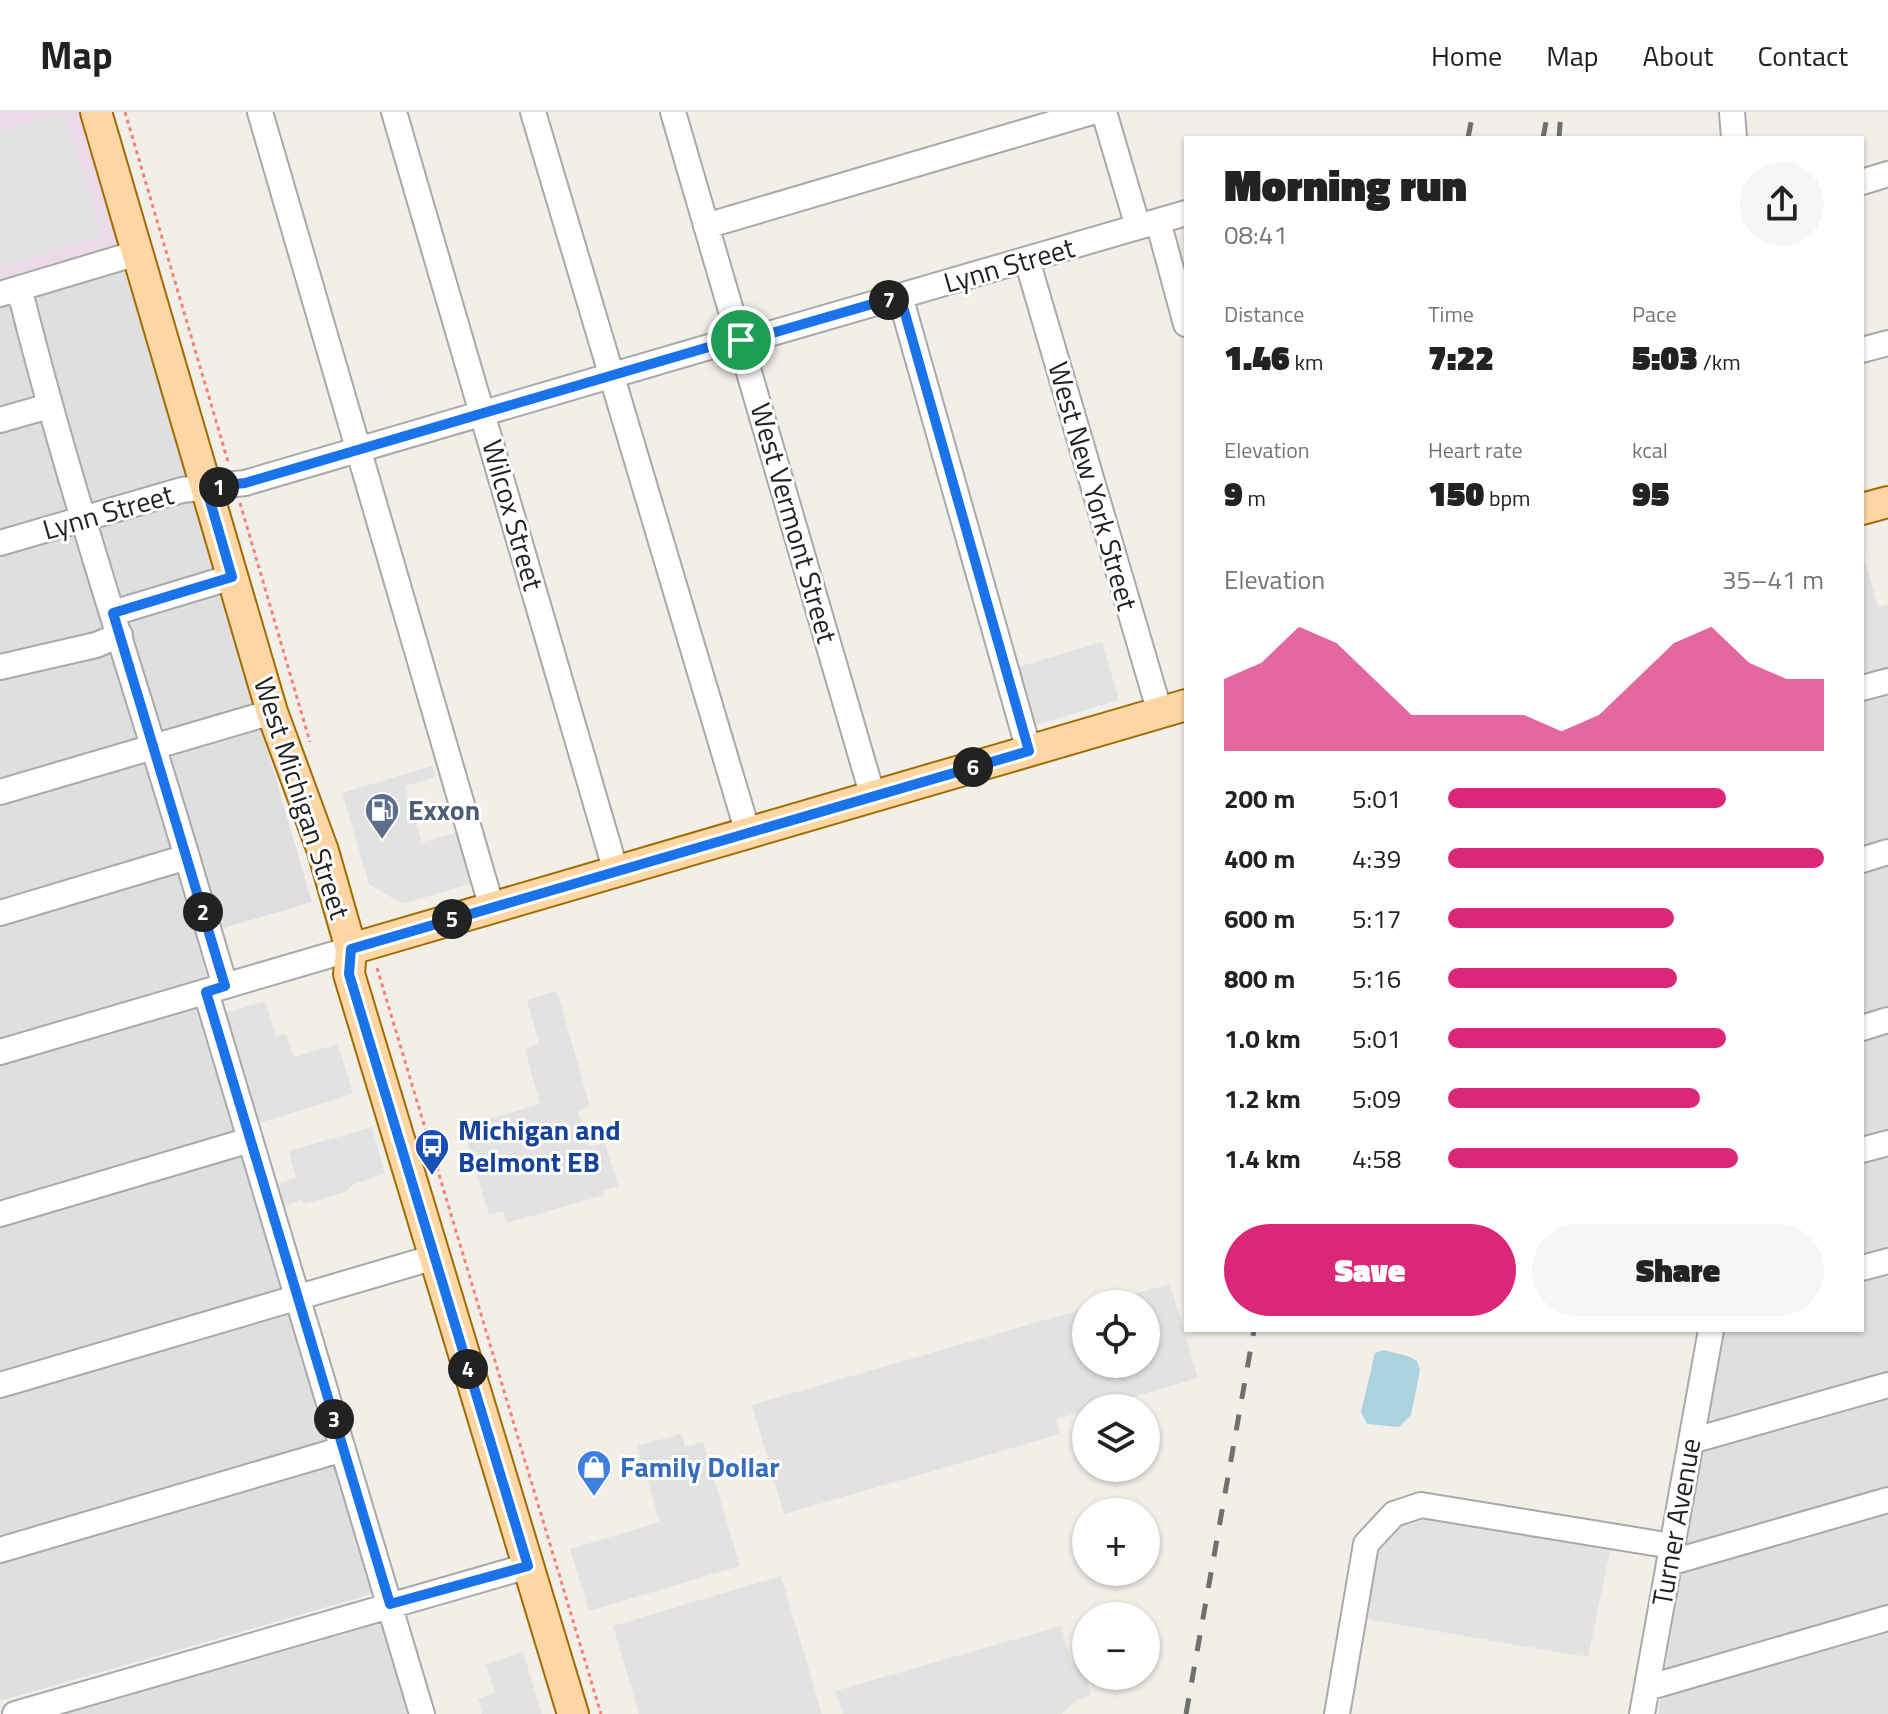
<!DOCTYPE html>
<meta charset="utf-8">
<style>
body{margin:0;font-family:"Titillium Web",sans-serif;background:#f6f6f6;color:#222;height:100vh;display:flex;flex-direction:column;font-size:30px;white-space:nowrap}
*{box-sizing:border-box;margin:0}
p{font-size:26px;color:#767676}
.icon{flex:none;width:44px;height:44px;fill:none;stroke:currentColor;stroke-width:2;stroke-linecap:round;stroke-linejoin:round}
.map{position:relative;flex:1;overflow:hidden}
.details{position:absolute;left:1184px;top:24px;width:680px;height:1196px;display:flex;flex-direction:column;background:#fff;border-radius:0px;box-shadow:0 2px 6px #0004}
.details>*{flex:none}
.buttons{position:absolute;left:1072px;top:1178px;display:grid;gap:16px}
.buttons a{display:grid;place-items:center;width:88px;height:88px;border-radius:50%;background:#fff;box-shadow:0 2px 6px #0004;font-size:40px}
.pin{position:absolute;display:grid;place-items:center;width:68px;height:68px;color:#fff;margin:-34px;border:4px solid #fff;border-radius:50%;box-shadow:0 2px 8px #0007}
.km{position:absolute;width:40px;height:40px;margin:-20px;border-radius:50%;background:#222;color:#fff;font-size:22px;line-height:40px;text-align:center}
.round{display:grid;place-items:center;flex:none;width:84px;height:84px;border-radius:42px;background:#f6f6f6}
.headline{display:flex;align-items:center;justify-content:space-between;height:136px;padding:0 40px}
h1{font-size:44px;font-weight:800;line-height:60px}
.figures{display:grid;grid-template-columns:repeat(3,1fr);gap:12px;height:136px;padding:8px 40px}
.figures div{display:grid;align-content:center}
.figures b{font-size:34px;font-weight:800}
.figures small{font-size:22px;font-weight:400}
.figures p{font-size:22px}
.chart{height:224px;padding:16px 40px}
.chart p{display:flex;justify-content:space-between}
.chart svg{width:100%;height:144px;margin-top:8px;fill:#db2777;opacity:.7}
.cta{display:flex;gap:16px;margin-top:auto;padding:16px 40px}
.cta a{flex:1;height:92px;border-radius:48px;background:#db2777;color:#fff;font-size:32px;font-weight:800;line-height:92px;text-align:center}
.cta a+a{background:#f6f6f6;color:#222}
ul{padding:0 40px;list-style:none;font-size:26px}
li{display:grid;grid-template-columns:128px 96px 1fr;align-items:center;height:60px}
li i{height:20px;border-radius:10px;background:#db2777}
header{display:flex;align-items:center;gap:48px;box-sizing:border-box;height:112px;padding:0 40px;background:#fff;border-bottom:2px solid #e0e0e0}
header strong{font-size:38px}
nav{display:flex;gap:44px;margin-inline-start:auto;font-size:28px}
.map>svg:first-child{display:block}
.residential{fill:#e0dfdf}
.industrial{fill:#ebdbe8}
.parking{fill:#e2e2e2}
.water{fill:#aad3df}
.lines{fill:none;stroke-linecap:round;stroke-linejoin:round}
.minor-casing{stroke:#a9a9a9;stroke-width:28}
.major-casing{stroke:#a06b00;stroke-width:34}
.path{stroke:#fa8072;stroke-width:3;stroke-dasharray:4 4;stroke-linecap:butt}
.minor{stroke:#fff;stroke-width:24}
.major{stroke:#fcd6a4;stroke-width:30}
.rail{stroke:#707070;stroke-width:5;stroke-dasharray:16 16;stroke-linecap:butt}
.route-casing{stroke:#fff;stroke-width:16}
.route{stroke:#1a73e8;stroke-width:10}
.labels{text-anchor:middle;stroke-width:6;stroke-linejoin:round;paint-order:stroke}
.street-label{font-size:28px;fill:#222;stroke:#fff}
.service-label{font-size:28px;font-weight:bold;fill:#4e5e75;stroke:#fff;text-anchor:start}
.transit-label{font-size:28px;font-weight:bold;fill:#164399;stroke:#fff;text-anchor:start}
.shop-label{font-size:28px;font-weight:bold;fill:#366cbe;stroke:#fff;text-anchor:start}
</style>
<header>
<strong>Map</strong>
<nav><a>Home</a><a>Map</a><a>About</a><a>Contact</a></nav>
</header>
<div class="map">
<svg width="1888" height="1602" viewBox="0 0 1888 1602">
<rect width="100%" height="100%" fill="#f2efe9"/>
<path class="residential" d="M 126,158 L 312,790 L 197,824 L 206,862 L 393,1476 L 0,1589 L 0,193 Z
M 1888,575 L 1888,1602 L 1658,1602 L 1720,1218 L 1862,1218 L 1862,582 Z
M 388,1506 L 415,1602 L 59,1602 Z"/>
<path class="industrial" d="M 0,0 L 80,0 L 119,136 L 0,171 Z"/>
<path class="parking" d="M 63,1 L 102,124 L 0,155 L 0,20 Z
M 1862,438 L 1878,495 L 1888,492 L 1888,562 L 1862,569 Z
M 1102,530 L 1119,588 L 1032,614 L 1015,556 Z
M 432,654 L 435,665 L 405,674 L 422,730 L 458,720 L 473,771 L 402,792 L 369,772 L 342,681 Z
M 557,879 L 590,994 L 578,999 L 588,1035 L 605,1031 L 618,1074 L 603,1078 L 604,1083 L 507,1111 L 503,1099 L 489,1103 L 467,1030 L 484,1025 L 480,1010 L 540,992 L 525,937 L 539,932 L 527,888 Z
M 265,889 L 276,924 L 286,922 L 294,945 L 338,932 L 353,982 L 253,1013 L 220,903 Z
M 372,1015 L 385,1062 L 354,1072 L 345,1080 L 304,1092 L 302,1088 L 272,1097 L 266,1075 L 296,1066 L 289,1039 Z
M 1170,1172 L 1198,1266 L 1056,1307 L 1060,1322 L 784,1402 L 752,1293 L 1086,1196 L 1086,1252 L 1146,1252 L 1146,1192 L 1100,1192 Z
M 681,1322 L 685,1335 L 703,1330 L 740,1454 L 589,1499 L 570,1437 L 660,1410 L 637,1334 Z
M 1421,1393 L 1611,1435 L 1588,1545 L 1371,1508 L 1363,1501 L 1377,1429 Z
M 781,1464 L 822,1602 L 639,1602 L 613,1514 Z
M 1061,1514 L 1071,1550 L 1085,1559 L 1091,1583 L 1075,1589 L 1062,1602 L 843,1602 L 835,1579 Z
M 523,1540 L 542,1602 L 482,1602 L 478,1587 L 495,1581 L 486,1552 Z"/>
<path class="water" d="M 1384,1238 L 1410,1245 L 1417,1249 L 1420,1258 L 1411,1303 L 1399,1315 L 1367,1312 L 1361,1300 L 1375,1241 Z"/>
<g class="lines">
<g class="minor-casing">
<path id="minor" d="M 260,0 L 492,796
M 394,0 L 616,760
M 533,0 L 748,721
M 673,0 L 873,685
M 1104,0 L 1138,115
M 1732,0 L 1734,26
M 1862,70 L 1888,62
M 1158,109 L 1186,212
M 706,114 L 1092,0
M 1027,148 L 1160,601
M 0,182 L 137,141
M 900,184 L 1029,639
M 1862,238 L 1888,231
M 0,308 L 49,294
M 0,431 L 182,378 L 245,371 L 719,232 L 762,224 L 1186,101
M 113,501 L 232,465
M 0,555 L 96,533 L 120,523
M 1862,576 L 1888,569
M 0,680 L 272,600
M 187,745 L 225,874
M 1862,748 L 1888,740
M 0,801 L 187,745 C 132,561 70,378 23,191 L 17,177
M 206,880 L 422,1602
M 1862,916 L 1888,908
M 0,940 L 351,837
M 1862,1038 L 1888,1031
M 0,1102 L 250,1028
M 1862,1156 L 1888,1149
M 0,1273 L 435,1145
M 1691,1329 L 1888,1273
M 0,1438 L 343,1337
M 1669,1451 L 1888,1388
M 1647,1576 L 1888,1506
M 15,1602 L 528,1454
M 1337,1602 L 1366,1432 L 1394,1402 L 1421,1393 L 1672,1434
M 1642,1602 L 1711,1218"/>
</g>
<g class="major-casing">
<path id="major" d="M 96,0 L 272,600 L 323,739 L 351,837 L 349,862 L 573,1602
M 1862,397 L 1888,390
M 351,837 L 1186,593"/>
</g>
<path class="path" d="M 125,0 L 229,353
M 240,391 L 310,630
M 377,856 L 601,1602"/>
<use href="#minor" class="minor"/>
<use href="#major" class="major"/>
<path class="rail" d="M 1468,26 L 1473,0
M 1543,26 L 1548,0
M 1559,26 L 1561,0
M 1186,1602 L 1254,1218"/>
</g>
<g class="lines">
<g class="route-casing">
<path id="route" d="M 900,184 L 1029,639 L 351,837 L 349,862 L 528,1454 L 390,1492 L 206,880 L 225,874 L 113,501 L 232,465 L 206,375 L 245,371 L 719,232 L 762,224 Z"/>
</g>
<use href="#route" class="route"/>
</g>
<defs>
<g id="fuel-pin" transform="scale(1.8)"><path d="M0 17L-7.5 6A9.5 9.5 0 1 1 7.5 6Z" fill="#5c6f8a" stroke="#fff"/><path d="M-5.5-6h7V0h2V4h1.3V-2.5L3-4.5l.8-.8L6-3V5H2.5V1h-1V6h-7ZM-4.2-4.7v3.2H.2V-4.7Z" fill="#fff"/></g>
<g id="bus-pin" transform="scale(1.8)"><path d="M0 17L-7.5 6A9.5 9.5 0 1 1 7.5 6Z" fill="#1a4fb4" stroke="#fff"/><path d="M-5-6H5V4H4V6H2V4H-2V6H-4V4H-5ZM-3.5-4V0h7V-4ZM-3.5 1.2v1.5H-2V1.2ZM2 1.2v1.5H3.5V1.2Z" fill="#fff"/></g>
<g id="shop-pin" transform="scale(1.8)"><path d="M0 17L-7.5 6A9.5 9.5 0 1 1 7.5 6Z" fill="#3f7fe0" stroke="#fff"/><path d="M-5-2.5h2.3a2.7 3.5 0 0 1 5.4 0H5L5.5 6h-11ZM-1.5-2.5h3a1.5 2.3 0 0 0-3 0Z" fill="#fff"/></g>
</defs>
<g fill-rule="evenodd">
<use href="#fuel-pin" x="382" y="698"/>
<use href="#bus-pin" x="432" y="1034"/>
<use href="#shop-pin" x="594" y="1355"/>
</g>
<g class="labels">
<g class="street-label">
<text transform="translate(1009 153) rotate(-16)" y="10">Lynn Street</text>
<text transform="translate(1093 374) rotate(74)" y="10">West New York Street</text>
<text transform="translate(108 400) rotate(-16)" y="10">Lynn Street</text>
<text transform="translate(513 403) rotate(74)" y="10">Wilcox Street</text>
<text transform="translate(794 411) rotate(74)" y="10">West Vermont Street</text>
<text transform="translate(302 686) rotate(72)" y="10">West Michigan Street</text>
<text transform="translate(1676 1410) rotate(-80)" y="10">Turner Avenue</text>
</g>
<g class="service-label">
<text x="408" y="708">Exxon</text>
</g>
<g class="transit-label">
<text x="458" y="1028">Michigan and<tspan x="458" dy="32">Belmont EB</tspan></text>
</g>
<g class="shop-label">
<text x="620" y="1365">Family Dollar</text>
</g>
</g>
</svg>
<div class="buttons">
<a><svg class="icon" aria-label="locate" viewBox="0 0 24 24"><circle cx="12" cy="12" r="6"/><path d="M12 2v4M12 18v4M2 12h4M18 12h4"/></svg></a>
<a><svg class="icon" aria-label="layers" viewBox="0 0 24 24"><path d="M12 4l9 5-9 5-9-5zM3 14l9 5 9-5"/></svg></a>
<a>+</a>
<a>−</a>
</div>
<div class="pin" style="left:741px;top:228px;background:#1e9e55"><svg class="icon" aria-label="arrive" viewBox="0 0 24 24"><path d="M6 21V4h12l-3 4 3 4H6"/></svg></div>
<b class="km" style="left:219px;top:375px">1</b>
<b class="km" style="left:203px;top:800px">2</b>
<b class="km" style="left:334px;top:1307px">3</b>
<b class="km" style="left:468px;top:1257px">4</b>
<b class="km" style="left:452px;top:807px">5</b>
<b class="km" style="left:973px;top:655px">6</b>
<b class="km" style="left:889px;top:188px">7</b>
<section class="details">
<div class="headline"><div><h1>Morning run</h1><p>08:41</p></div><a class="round"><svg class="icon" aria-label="share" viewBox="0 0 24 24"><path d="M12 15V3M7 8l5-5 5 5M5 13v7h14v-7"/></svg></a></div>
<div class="figures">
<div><p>Distance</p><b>1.46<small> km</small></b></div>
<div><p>Time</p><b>7:22</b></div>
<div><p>Pace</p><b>5:03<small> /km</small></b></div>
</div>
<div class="figures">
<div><p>Elevation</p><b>9<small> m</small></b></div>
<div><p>Heart rate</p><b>150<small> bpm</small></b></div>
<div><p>kcal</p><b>95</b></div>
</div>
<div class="chart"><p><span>Elevation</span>35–41 m</p>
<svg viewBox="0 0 160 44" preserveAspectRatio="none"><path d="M0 44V22L10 17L20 6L30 11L40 22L50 33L60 33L70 33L80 33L90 38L100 33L110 22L120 11L130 6L140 17L150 22L160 22V44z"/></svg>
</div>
<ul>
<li><b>200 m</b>5:01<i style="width:74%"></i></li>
<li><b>400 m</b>4:39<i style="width:100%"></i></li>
<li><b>600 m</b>5:17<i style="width:60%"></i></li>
<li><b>800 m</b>5:16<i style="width:61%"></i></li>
<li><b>1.0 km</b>5:01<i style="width:74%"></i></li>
<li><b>1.2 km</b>5:09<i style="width:67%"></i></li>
<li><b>1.4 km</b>4:58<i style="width:77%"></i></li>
</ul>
<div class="cta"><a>Save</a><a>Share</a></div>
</section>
</div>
